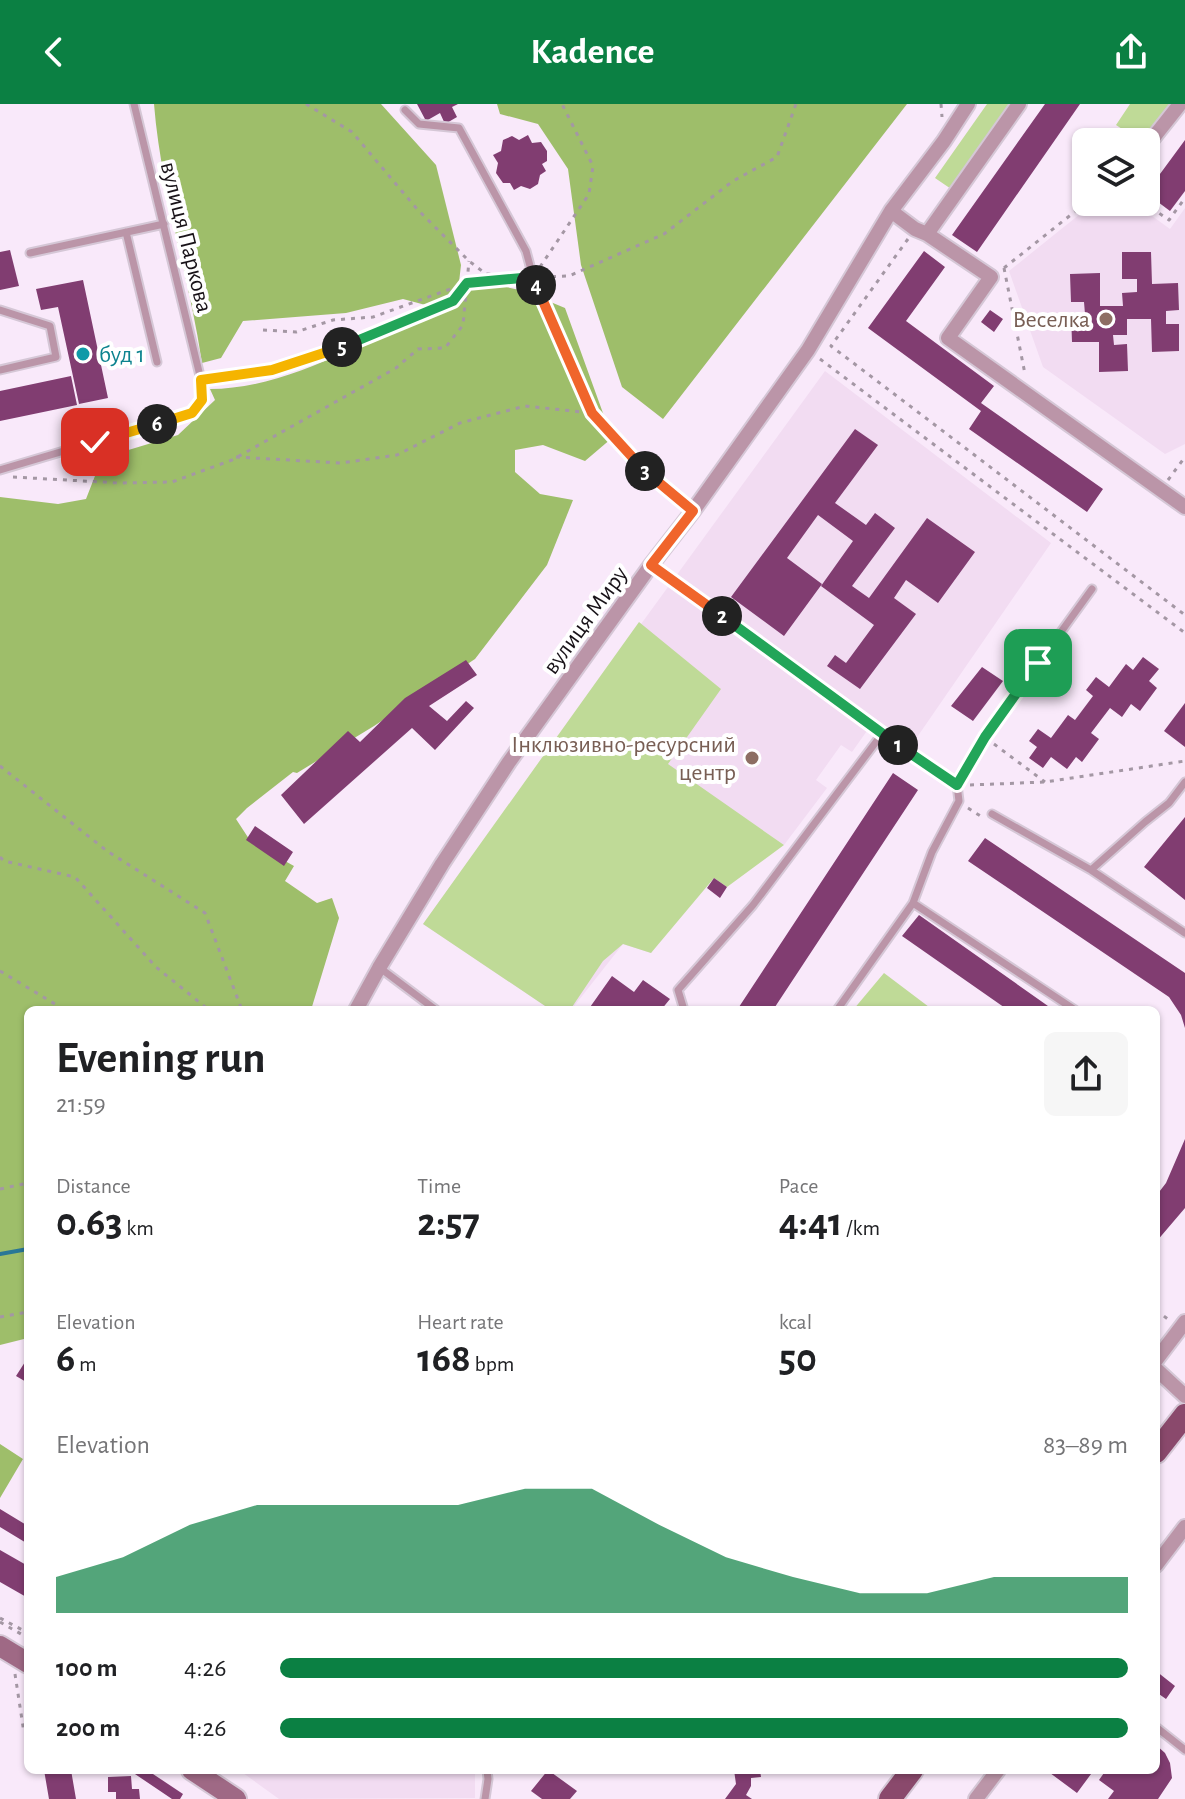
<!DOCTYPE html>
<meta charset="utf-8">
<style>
body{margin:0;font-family:"Alegreya Sans",sans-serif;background:#f6f6f6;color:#202124;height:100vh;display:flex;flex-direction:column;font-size:30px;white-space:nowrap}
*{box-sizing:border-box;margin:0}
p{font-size:26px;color:#757577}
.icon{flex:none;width:44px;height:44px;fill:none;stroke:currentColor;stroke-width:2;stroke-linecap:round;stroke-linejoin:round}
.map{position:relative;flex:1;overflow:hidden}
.sheet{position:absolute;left:24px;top:902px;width:1136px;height:768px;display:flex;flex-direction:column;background:#fff;border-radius:12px;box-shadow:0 2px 6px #0004}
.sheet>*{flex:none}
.buttons{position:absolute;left:1072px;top:24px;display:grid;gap:16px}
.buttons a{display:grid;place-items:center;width:88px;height:88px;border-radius:12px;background:#fff;box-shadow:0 2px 6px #0004;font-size:40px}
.pin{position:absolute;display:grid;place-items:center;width:68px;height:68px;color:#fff;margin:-34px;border-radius:16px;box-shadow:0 4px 12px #0006}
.km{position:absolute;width:40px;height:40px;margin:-20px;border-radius:50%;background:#222;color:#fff;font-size:22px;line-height:40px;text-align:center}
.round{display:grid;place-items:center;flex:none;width:84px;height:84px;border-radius:12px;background:#f6f6f6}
.head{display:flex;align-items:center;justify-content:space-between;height:136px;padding:0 32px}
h1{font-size:44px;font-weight:700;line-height:60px}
.figures{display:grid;grid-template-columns:repeat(3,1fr);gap:12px;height:136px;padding:8px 32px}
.figures div{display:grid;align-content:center}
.figures b{font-size:40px;font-weight:700}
.figures small{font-size:22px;font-weight:400}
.figures p{font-size:22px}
.chart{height:224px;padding:16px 32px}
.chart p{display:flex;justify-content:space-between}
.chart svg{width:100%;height:144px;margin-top:8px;fill:#0b8043;opacity:.7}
ul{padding:0 32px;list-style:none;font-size:26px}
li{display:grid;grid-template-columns:128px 96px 1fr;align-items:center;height:60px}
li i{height:20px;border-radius:10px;background:#0b8043}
header{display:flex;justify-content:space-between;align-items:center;height:104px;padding:0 32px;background:#0b8043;color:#fff;font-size:36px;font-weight:700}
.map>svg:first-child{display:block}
.built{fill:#f2dcf2}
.green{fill:#bfda97}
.forest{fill:#9ebe6a}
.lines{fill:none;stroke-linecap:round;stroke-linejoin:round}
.stream{stroke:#297797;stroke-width:4}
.building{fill:#813d71}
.lane-casing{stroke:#d5c7d6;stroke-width:11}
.street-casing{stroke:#d5c7d6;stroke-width:18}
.secondary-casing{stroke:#d5c7d6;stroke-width:24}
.primary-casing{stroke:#d5c7d6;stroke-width:26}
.path{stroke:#a497a4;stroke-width:3;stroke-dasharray:4 6;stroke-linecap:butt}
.lane{stroke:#bb95a8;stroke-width:7}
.street{stroke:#bb95a8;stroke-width:14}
.secondary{stroke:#9f6985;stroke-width:20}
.primary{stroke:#8a496c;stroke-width:22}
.split-1-casing{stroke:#fff;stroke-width:16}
.split-2-casing{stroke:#fff;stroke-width:16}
.split-3-casing{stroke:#fff;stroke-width:16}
.split-4-casing{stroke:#fff;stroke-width:16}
.split-5-casing{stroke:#fff;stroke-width:16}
.split-6-casing{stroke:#fff;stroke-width:16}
.split-7-casing{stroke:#fff;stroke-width:16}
.split-1{stroke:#22a559;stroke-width:10}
.split-2{stroke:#22a559;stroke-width:10}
.split-3{stroke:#f0652b;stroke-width:10}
.split-4{stroke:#f0652b;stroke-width:10}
.split-5{stroke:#22a559;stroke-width:10}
.split-6{stroke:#f5b400;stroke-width:10}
.split-7{stroke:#f5b400;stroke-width:10}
.education-dot{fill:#8d6e63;stroke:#fff;stroke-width:3}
.culture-dot{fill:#0f9aa8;stroke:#fff;stroke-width:3}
.labels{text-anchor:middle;stroke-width:8;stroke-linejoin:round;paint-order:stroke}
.street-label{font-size:24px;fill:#181218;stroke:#fff}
.education-label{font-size:24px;fill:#785e54;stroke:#fff;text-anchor:end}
.culture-label{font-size:24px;fill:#0d838f;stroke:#fff;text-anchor:start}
</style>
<header><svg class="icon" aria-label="back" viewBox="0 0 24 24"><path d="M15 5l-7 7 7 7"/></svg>Kadence<svg class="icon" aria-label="share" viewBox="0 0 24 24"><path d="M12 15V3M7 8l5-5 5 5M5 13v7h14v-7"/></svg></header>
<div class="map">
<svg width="1185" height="1695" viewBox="0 0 1185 1695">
<rect width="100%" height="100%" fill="#f9e9fa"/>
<path class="built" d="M 1095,98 L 1133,98 L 1170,125 L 1185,104 L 1185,340 L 1165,350 L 1043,263 L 1009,167 Z
M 825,267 L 1051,439 L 911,642 L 868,613 L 838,600 L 869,624 L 852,648 L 841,641 L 816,676 L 827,684 L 784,741 L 745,714 L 651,849 L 623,840 L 571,906 L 551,906 L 423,820 Z
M 239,1666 L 475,1666 L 475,1694 L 279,1695 Z"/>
<path class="green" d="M 987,0 L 1019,0 L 957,89 L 935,74 Z
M 1130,0 L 1180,0 L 1142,38 L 1116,21 Z
M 639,518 L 721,585 L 668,660 L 784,741 L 727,783 L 714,774 L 651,849 L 623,840 L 603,857 L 570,906 L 551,906 L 423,820 Z
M 884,869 L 933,906 L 853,906 Z"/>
<path class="forest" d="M 154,0 L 381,0 L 436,61 L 461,161 L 458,187 L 493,180 L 524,187 L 565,204 L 612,334 L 585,357 L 543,341 L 515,346 L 515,368 L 540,390 L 573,396 L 547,461 L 475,555 L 374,622 L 297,669 L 293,668 L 247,704 L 236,715 L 251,738 L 294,762 L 285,777 L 317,799 L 332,794 L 339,814 L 311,906 L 28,906 L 28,1234 L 0,1241 L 0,393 L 58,400 L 86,395 L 102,354 L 178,331 L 215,296 L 210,285 C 286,285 368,237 433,203 L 403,195 L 346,209 L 243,217 L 221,254 L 202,259 C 189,172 161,87 154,0 Z
M 497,0 L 907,0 L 663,315 L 622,283 L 581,161 L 568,65 L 538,20 L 500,10 Z
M 0,1340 L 23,1355 L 0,1394 Z"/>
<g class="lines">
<path class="stream" d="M 0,1150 L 28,1145"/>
</g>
<path class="building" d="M 417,0 L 458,0 L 452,3 L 457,13 L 445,20 L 440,9 L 426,17 Z
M 1045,0 L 1080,0 L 977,148 L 952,131 Z
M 528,31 L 532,39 L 541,38 L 547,47 L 547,57 L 542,60 L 546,67 L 540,71 L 538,80 L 530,85 L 521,82 L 514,86 L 510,79 L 503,79 L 496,69 L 498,59 L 493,51 L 501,47 L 503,36 L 512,32 L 519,36 Z
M 1185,36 L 1185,87 L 1170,107 L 1146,89 Z
M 10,146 L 19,182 L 0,186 L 0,148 Z
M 924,147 L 945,163 L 906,217 L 994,282 L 981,299 L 1103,385 L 1087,408 L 969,325 L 981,307 L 868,224 Z
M 1122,148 L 1151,148 L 1152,180 L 1178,179 L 1179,206 L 1166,207 L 1166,220 L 1179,220 L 1179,247 L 1152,248 L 1151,215 L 1127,215 L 1127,231 L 1113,231 L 1114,241 L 1127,240 L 1128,267 L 1099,268 L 1099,238 L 1072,238 L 1071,210 L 1085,210 L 1084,198 L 1071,198 L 1070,170 L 1100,169 L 1100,202 L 1123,202 L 1122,189 L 1137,188 L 1137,175 L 1122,175 Z
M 83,176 L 108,294 L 79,300 L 58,203 L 41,206 L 36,185 Z
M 990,206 L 1003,215 L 994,228 L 981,218 Z
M 71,272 L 77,301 L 0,317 L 0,287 Z
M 855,325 L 878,341 L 835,399 L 866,421 L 875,409 L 895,424 L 852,482 L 869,494 L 927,414 L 975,448 L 938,499 L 906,476 L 894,494 L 916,510 L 860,585 L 827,562 L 835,551 L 846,559 L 874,521 L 821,482 L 853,437 L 818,411 L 787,454 L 822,480 L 784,532 L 731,493 Z
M 1143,553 L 1159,565 L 1149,577 L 1157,584 L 1140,607 L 1131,600 L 1122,613 L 1110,604 L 1091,629 L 1099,635 L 1082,658 L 1076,653 L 1067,665 L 1051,653 L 1043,664 L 1029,654 L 1037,643 L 1029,637 L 1038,625 L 1051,634 L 1068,611 L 1075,616 L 1093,592 L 1086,586 L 1096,573 L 1109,583 L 1126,560 L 1133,566 Z
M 466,556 L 477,571 L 429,602 L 447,617 L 466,597 L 474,604 L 435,646 L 412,624 L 304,720 L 281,691 L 348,627 L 360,638 L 405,594 Z
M 982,563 L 1003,577 L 973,617 L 951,602 Z
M 1185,599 L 1185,643 L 1164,627 Z
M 893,669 L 918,686 L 773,906 L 737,906 Z
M 1185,713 L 1185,796 L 1144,763 Z
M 255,722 L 293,748 L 284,762 L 246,736 Z
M 985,734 L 1185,869 L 1185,924 L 1181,911 L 1169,893 L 968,757 Z
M 714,774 L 727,783 L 720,794 L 707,784 Z
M 919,811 L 1048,902 L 1045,906 L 1008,906 L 902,832 Z
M 612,872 L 634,888 L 643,876 L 670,895 L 661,906 L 588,906 Z
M 1185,1035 L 1185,1104 L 1156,1138 L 1156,1092 L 1166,1079 Z
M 25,1258 L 28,1260 L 28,1279 L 16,1272 Z
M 0,1405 L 28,1422 L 28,1440 L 0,1423 Z
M 0,1446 L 28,1462 L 28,1494 L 0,1478 Z
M 1156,1567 L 1175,1582 L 1166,1595 L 1156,1588 Z
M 1156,1641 L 1165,1649 L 1170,1659 L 1172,1674 L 1158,1695 L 1108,1695 L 1114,1687 L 1099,1676 L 1106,1666 L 1156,1666 Z
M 44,1666 L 71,1666 L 76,1695 L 49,1695 Z
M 134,1666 L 147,1666 L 183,1690 L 180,1695 L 172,1695 L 132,1668 Z
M 548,1666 L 577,1687 L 570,1695 L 542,1695 L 531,1687 Z
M 734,1666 L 760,1666 L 761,1673 L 751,1674 L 751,1682 L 746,1691 L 752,1695 L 725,1695 L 736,1680 Z
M 1046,1666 L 1094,1666 L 1077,1689 Z
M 131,1672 L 132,1685 L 139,1685 L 140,1695 L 116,1695 L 116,1688 L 108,1688 L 108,1673 Z"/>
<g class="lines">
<g class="lane-casing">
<path id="lane" d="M 405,6 L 419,20 L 459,24 L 526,147 L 533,173
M 126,128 L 157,258
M 30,149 L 164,120
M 0,206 L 50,222 L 56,253 L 0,266
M 0,366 L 192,309 L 202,296 L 201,276 L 134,0
M 957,681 L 985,633 L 1092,485
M 992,710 L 1091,766 L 1185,829
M 1091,766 L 1145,718 L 1169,699 L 1185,678
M 913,799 L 1075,906
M 380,864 L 436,906
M 684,906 L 678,886 L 753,801 L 882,630 L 957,681 L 959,697 L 932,748 L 913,799 L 837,906
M 1156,1623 L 1185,1646
M 485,1695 L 488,1675 L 487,1666"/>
</g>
<g class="street-casing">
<path id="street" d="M 1146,43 L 1180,0
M 891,107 L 915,125 L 927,130 L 991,173 L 948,234 L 1185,403
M 927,130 L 1019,0
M 356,906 L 379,864 L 442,760 L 509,658 L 651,461 L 693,407 L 808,246 L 891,107 L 944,37 L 968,0
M 1156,1256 L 1185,1218
M 1156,1265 L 1185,1292
M 1156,1461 L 1185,1423
M 976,1695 L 998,1666"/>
</g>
<g class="secondary-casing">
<path id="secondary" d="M 0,1542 L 28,1559
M 192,1666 L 236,1695"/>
</g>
<g class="primary-casing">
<path id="primary" d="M 1156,1348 L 1185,1311
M 890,1695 L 912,1666"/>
</g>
<path class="path" d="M 306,0 L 352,28 L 417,105 L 469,157 L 486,170 L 522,172
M 941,0 L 942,13
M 1143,98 L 1169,116 L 1185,94
M 908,135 L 831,242 L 1185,511
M 540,163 L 589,90 L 593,62 L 562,0
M 1004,164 L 1025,270
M 1004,164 L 1087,98
M 542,173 L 569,172 L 664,130 L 733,77 L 777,53 L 796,0
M 536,180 L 592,309 L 640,362 L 683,399
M 263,226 L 296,228 L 333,216 L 373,213 L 467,179
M 820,255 L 1185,529
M 212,274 L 272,266 L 348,241 L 453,197 L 467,179 L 523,174
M 236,353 L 341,359 L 397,351 L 460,319 L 525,302 L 592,309
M 13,373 L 119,379 L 172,378 L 232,356 L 396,264 L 418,245 L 445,244 L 463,221 L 469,157
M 1168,376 L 1185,353
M 661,468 L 874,624
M 994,640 L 1045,678
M 0,662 L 107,747 L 205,809 L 242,906
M 970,681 L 1045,678 L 1185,657
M 968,704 L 982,713
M 0,753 L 4,757 L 75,773 L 156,863 L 209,906
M 0,867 L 65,906
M 0,1085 L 28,1079
M 1156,1206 L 1169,1216
M 0,1213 L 28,1208
M 0,1514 L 28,1529
M 0,1518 L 28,1534
M 15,1570 L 24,1629"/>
<use href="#lane" class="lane"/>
<use href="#street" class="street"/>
<use href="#secondary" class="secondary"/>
<use href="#primary" class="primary"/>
</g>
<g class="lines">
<g class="split-1-casing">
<path id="split-1" d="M 898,641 L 957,681 L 985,633 L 1038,559"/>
</g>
<g class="split-2-casing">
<path id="split-2" d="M 722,512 L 898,641"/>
</g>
<g class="split-3-casing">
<path id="split-3" d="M 645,367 L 693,407 L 651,461 L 722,512"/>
</g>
<g class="split-4-casing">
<path id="split-4" d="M 536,181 L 592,309 L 645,367"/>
</g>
<g class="split-5-casing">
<path id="split-5" d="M 342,243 L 453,197 L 467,179 L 533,173 L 536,181"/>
</g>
<g class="split-6-casing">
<path id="split-6" d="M 157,320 L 192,309 L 202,296 L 201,276 L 272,266 L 342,243"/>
</g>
<g class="split-7-casing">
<path id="split-7" d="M 95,338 L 157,320"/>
</g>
<use href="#split-1" class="split-1"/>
<use href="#split-2" class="split-2"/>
<use href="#split-3" class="split-3"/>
<use href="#split-4" class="split-4"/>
<use href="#split-5" class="split-5"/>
<use href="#split-6" class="split-6"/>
<use href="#split-7" class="split-7"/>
</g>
<g class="education-dot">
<circle cx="1106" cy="215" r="8"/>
<circle cx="752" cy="654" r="8"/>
</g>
<circle class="culture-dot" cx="83" cy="250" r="8"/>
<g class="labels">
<g class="street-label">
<text transform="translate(187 133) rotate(76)" y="8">вулиця Паркова</text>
<text transform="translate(585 516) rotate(-54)" y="8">вулиця Миру</text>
</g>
<g class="education-label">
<text x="1090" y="223">Веселка</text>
<text x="736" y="648">Інклюзивно-ресурсний<tspan x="736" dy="28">центр</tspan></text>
</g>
<g class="culture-label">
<text x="99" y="258">буд 1</text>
</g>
</g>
</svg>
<div class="buttons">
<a><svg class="icon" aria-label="layers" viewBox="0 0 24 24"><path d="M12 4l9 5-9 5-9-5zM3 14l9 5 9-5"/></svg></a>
</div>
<div class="pin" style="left:1038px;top:559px;background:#1e9e55"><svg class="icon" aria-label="arrive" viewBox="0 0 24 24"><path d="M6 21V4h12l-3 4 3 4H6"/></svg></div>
<div class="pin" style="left:95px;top:338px;background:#d93025"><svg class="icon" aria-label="check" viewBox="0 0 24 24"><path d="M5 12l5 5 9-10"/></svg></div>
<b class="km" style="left:898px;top:641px">1</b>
<b class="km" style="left:722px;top:512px">2</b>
<b class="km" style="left:645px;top:367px">3</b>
<b class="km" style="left:536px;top:181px">4</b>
<b class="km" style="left:342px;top:243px">5</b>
<b class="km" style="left:157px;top:320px">6</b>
<section class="sheet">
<div class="head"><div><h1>Evening run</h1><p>21:59</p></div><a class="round"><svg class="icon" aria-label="share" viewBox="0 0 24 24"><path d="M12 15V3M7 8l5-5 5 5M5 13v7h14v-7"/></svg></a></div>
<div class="figures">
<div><p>Distance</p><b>0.63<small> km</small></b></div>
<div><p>Time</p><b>2:57</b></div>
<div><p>Pace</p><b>4:41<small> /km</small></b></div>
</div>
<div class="figures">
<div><p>Elevation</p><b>6<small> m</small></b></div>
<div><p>Heart rate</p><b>168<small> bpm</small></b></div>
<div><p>kcal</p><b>50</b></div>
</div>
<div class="chart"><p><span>Elevation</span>83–89 m</p>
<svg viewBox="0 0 160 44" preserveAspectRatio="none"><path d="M0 44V33L10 27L20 17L30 11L40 11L50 11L60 11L70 6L80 6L90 17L100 27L110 33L120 38L130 38L140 33L150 33L160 33V44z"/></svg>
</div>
<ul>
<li><b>100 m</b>4:26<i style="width:100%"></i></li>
<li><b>200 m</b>4:26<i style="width:100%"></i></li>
</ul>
</section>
</div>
